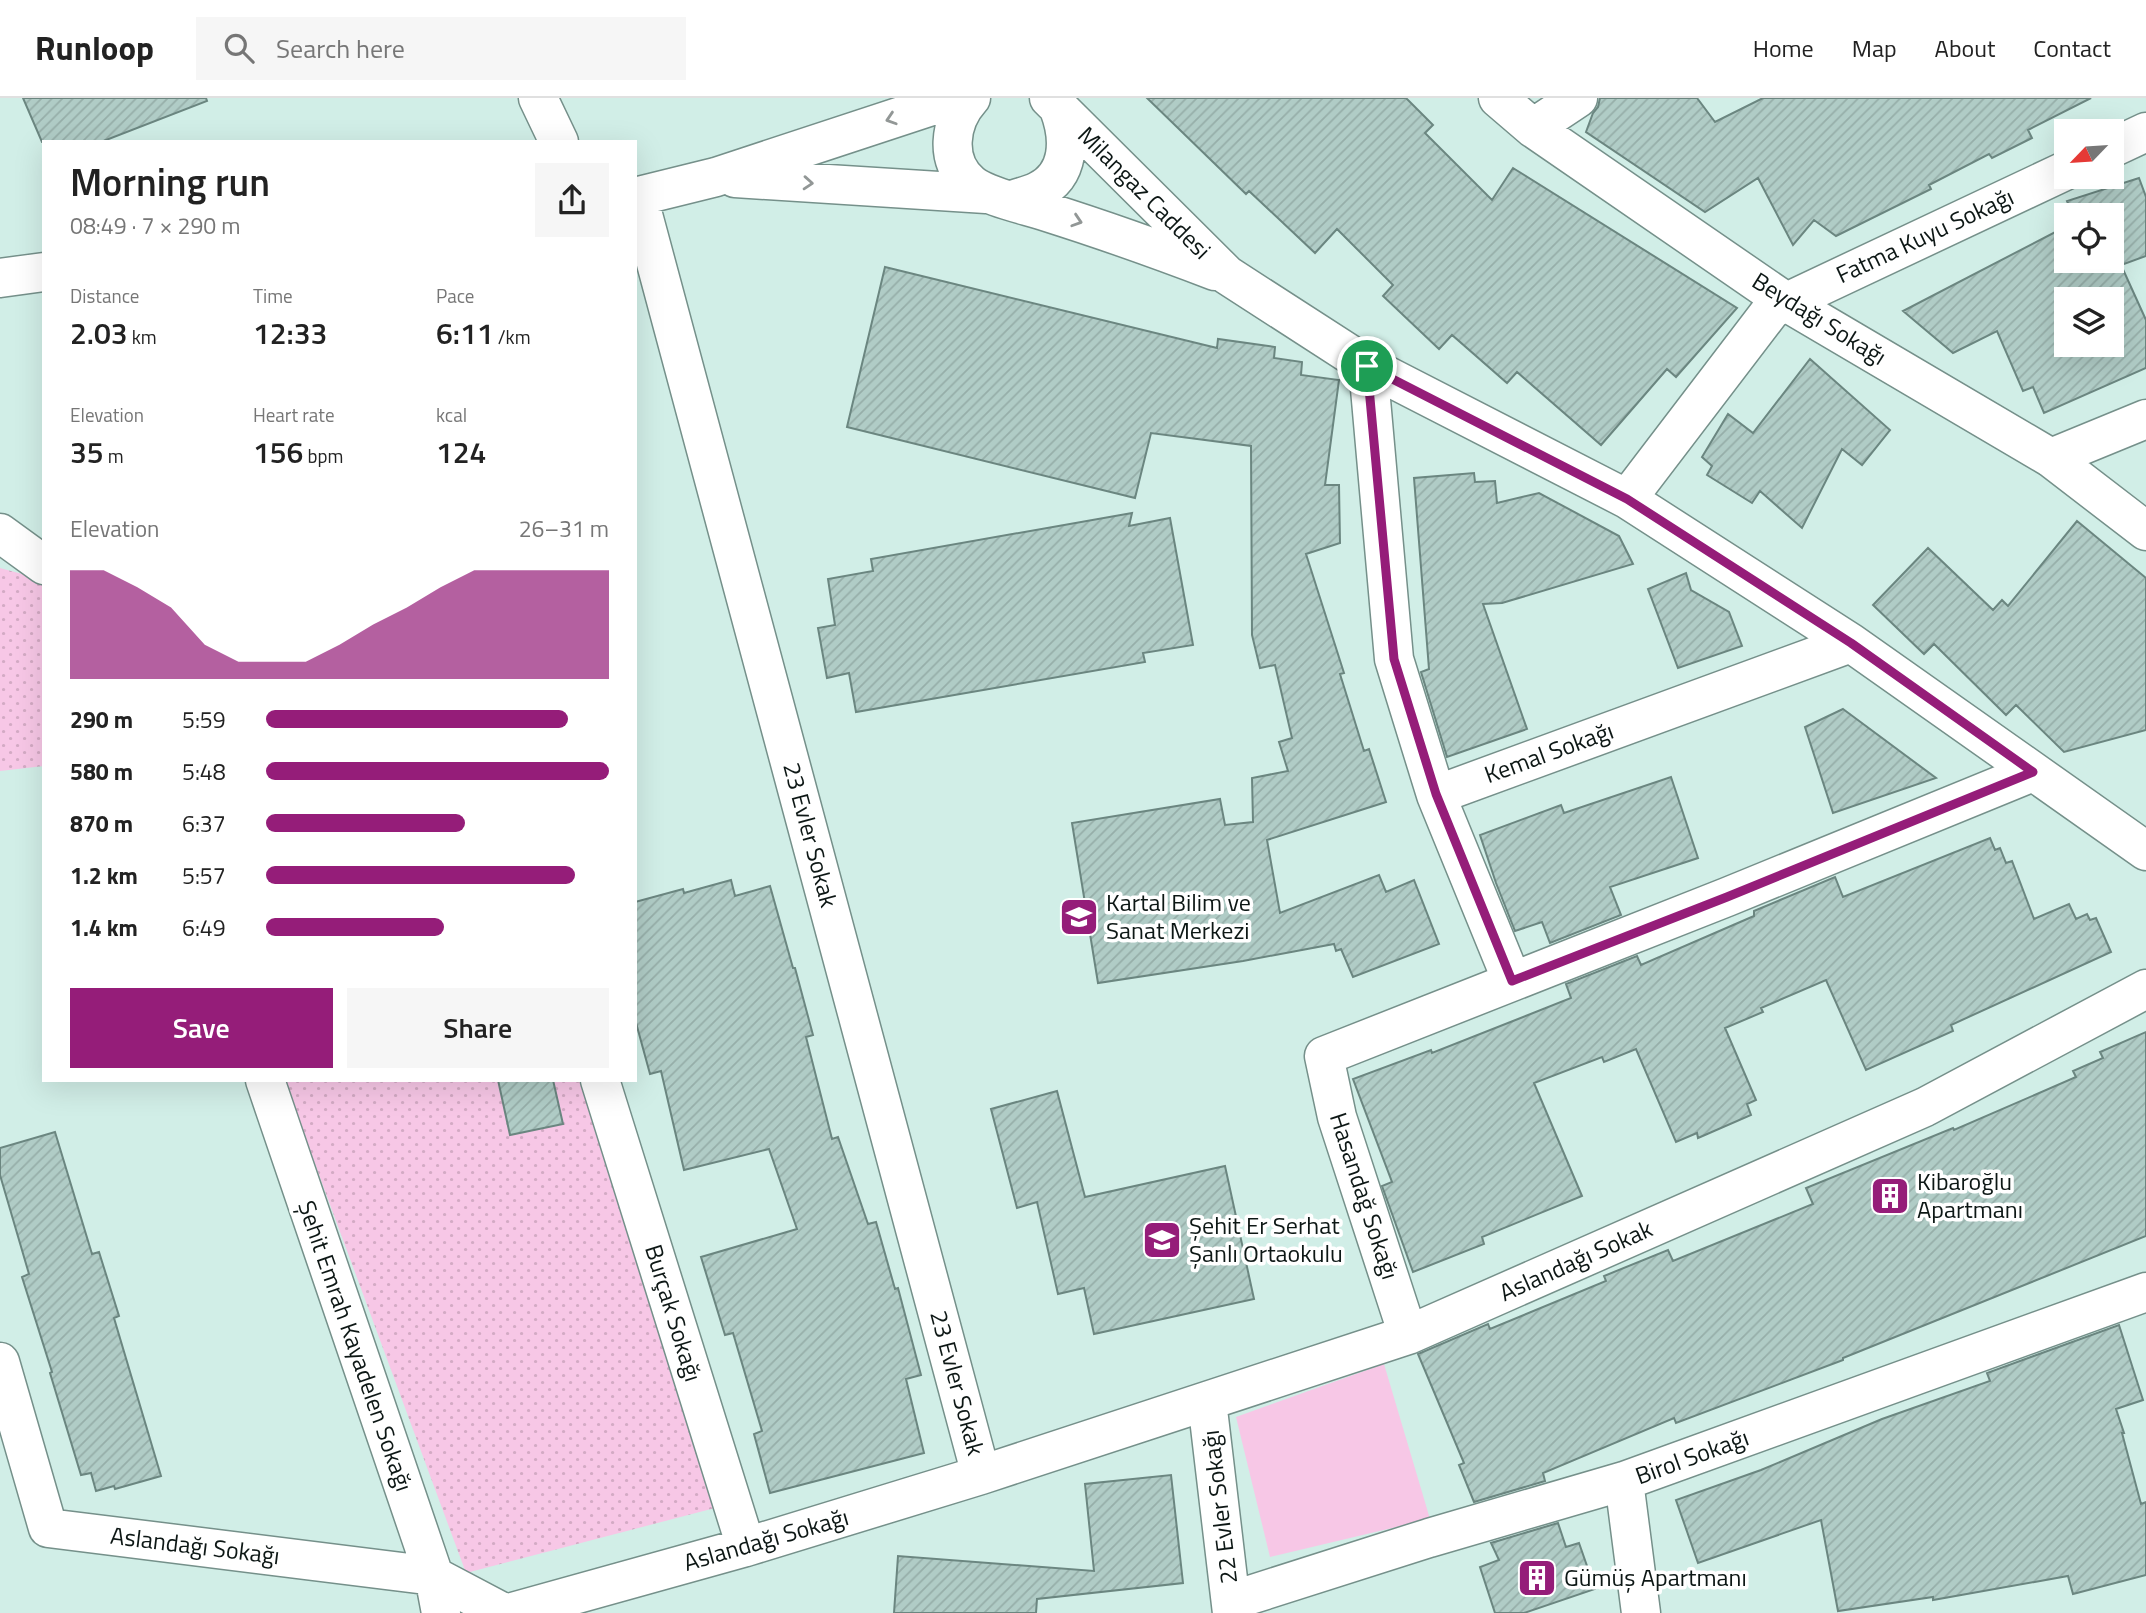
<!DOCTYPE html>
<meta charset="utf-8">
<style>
body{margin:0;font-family:"Titillium Web",sans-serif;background:#f6f6f6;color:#222;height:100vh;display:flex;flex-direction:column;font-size:26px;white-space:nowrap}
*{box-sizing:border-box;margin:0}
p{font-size:23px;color:#767676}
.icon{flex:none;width:38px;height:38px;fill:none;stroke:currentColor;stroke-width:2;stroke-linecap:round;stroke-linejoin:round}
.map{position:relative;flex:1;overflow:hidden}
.panel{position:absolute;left:42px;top:42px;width:595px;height:942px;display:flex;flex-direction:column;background:#fff;border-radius:0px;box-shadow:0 7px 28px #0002}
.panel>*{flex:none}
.needle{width:46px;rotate:245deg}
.controls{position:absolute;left:2054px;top:21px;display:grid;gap:14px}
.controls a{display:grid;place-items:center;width:70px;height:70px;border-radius:0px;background:#fff;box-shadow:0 7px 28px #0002;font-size:35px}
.pin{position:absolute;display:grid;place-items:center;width:60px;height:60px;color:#fff;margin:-30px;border:4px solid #fff;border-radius:50%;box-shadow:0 2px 7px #0007}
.round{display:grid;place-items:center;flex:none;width:74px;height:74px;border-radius:0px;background:#f6f6f6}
.head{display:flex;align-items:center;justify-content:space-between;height:119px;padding:0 28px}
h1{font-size:38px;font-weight:600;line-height:52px}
.metrics{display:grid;grid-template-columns:repeat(3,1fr);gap:10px;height:119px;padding:7px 28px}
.metrics div{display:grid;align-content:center}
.metrics b{font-size:30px;font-weight:600}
.metrics small{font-size:19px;font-weight:400}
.metrics p{font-size:19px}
.chart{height:196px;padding:14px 28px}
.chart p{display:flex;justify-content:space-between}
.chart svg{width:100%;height:126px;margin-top:7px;fill:#951d79;opacity:.7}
.primary-button{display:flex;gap:14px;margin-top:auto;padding:14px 28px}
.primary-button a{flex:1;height:80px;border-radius:0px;background:#951d79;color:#fff;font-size:28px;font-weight:600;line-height:80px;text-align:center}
.primary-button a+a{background:#f6f6f6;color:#222}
ul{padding:0 28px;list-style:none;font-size:23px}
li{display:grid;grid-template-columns:112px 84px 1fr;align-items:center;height:52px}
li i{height:18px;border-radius:9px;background:#951d79}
header{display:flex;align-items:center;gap:42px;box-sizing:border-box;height:98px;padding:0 35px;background:#fff;border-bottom:2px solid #e0e0e0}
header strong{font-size:33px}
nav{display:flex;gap:38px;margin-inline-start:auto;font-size:24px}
.search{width:490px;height:63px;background:#f6f6f6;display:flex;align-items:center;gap:18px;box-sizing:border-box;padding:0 24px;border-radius:0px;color:#767676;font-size:26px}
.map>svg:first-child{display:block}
.grass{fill:url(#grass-dots)}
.park{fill:#f7c7e6}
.building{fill:url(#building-hatch);stroke:#6b8680;stroke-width:2;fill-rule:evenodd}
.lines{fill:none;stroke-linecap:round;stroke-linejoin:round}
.minor-casing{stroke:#75908a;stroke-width:41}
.minor{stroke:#fff;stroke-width:38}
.oneway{stroke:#929796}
.route-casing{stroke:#fff;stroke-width:14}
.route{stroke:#951d79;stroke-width:9}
.labels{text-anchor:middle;stroke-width:7;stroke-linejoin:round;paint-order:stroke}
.street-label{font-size:24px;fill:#0d1715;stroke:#fff}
.poi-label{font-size:24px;fill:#0d1715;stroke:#fff;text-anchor:start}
</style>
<header>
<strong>Runloop</strong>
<div class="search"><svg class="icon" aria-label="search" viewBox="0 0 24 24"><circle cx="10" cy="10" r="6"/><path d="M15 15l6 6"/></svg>Search here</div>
<nav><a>Home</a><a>Map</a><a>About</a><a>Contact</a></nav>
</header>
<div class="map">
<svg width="2146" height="1515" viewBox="0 0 2146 1515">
<defs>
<pattern id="grass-dots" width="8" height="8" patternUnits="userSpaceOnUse" patternTransform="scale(1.75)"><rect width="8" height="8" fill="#f7c7e6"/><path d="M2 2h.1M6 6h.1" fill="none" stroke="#d3aac4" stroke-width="1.8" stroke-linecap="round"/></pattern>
<pattern id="building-hatch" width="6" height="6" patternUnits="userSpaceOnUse" patternTransform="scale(1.75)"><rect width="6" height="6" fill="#b0ccc6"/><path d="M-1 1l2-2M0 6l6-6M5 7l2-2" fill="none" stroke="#96aea9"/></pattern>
</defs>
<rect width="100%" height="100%" fill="#d1eee7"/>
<path class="grass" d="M 0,470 L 44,482 L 44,668 L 0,673 Z
M 284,982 L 584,982 L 715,1410 L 466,1475 Z"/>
<path class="park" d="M 1384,1266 L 1430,1421 L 1270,1459 L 1236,1319 Z"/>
<path class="building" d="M 23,0 L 206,0 L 207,3 L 101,44 L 42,44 Z
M 1147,0 L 1406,0 L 1433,27 L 1425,35 L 1492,102 L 1513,70 L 1737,210 L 1676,279 L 1667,271 L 1601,347 L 1517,274 L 1507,285 L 1452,237 L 1439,251 L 1383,198 L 1393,187 L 1337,131 L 1315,155 L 1249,93 L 1246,96 Z
M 1600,0 L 1697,0 L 1715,24 L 1763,0 L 2091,0 L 2028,32 L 2032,40 L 1992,60 L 1989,56 L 1929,87 L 1931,91 L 1836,138 L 1814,122 L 1793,147 L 1758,80 L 1705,114 L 1586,34 L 1593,15 L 1598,9 Z
M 2139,80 L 2146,99 L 2146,158 L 2121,167 L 2146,222 L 2146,270 L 2044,315 L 2033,289 L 2023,293 L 1997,233 L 1953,255 L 1903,213 L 2067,128 L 2067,163 L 2112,163 L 2112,117 L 2073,117 L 2067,103 ZM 2067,201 L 2112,201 L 2112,247 L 2067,247 Z
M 885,169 L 1217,250 L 1218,241 L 1275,249 L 1274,260 L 1302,264 L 1301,277 L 1339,282 L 1325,387 L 1339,387 L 1340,445 L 1306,456 L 1344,575 L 1340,576 L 1364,653 L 1369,651 L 1386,704 L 1267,742 L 1280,815 L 1379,777 L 1386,794 L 1414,782 L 1439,846 L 1353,879 L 1341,851 L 1336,853 L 1334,846 L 1243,863 L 1098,885 L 1072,725 L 1220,701 L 1225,727 L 1253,724 L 1252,680 L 1288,673 L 1279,644 L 1292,640 L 1275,567 L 1260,570 L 1252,537 L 1251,348 L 1151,335 L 1135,400 L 847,329 Z
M 1810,261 L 1890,332 L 1862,367 L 1842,351 L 1802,430 L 1760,393 L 1752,405 L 1707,377 L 1712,368 L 1702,359 L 1728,316 L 1753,335 Z
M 1474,375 L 1475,384 L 1495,383 L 1497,405 L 1539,395 L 1619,438 L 1633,466 L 1502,505 L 1483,506 L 1527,631 L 1447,659 L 1421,574 L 1429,571 L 1414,380 Z
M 1132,415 L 1129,428 L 1170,420 L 1193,547 L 1143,555 L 1145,564 L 856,614 L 849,575 L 827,580 L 818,530 L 835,527 L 828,481 L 873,473 L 871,461 Z
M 2077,423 L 2146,480 L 2146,632 L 2064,654 L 2016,607 L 2006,617 L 1934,546 L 1924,556 L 1873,507 L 1928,450 L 1993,512 L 2002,502 L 2008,508 Z
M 1686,475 L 1691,492 L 1729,514 L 1742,548 L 1678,570 L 1648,491 Z
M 1843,611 L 1936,680 L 1833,715 L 1805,629 Z
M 1671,679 L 1698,760 L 1610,789 L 1621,817 L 1550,845 L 1542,824 L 1515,833 L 1496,785 L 1480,737 L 1561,707 L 1564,715 Z
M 1990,740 L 1995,752 L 2000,750 L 2006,765 L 2012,763 L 2034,821 L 2069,806 L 2076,821 L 2087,816 L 2090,822 L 2096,820 L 2111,854 L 1951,927 L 1953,933 L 1866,972 L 1826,882 L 1761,910 L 1763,914 L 1725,930 L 1756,1002 L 1747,1006 L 1751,1017 L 1698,1040 L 1697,1035 L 1676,1044 L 1636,951 L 1604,964 L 1602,959 L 1534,985 L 1582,1098 L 1482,1139 L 1484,1146 L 1413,1174 L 1382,1088 L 1392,1084 L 1353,981 L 1431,952 L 1432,955 L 1571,900 L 1566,886 L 1637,858 L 1641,867 L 1754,818 L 1754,813 L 1835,779 L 1843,799 Z
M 731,782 L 735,798 L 770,788 L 793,870 L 795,870 L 813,937 L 806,939 L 832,1041 L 838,1039 L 868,1126 L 876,1124 L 895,1191 L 898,1190 L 921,1277 L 906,1281 L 924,1355 L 770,1395 L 754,1336 L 762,1333 L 733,1235 L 725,1237 L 701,1159 L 797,1131 L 769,1051 L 684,1072 L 661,973 L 650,976 L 635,921 L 635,804 L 683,791 L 684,795 Z
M 2146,934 L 2146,1138 L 1843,1260 L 1843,1262 L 1676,1325 L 1674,1320 L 1543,1375 L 1545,1383 L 1474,1404 L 1459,1367 L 1464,1365 L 1418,1256 L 1488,1226 L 1490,1231 L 1606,1183 L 1604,1178 L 1668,1152 L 1673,1163 L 1813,1106 L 1806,1090 L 1953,1030 L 1954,1032 L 2076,979 L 2073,973 L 2103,960 L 2100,954 Z
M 498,982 L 553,982 L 563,1026 L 510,1037 Z
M 1057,993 L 1085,1099 L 1225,1068 L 1254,1201 L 1094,1236 L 1084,1190 L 1058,1196 L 1037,1104 L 1017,1110 L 991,1011 Z
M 55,1034 L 92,1156 L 99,1154 L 119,1218 L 114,1220 L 161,1378 L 115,1391 L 114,1388 L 96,1393 L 91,1375 L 81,1377 L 50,1275 L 52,1274 L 22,1179 L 29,1176 L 0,1077 L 0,1050 Z
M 2119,1227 L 2143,1302 L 2116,1311 L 2124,1335 L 2122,1335 L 2141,1406 L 2146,1404 L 2146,1477 L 2073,1496 L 2068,1478 L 1933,1502 L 1933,1499 L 1838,1513 L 1821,1422 L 1698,1465 L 1676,1402 L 1761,1372 L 1882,1321 L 1990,1283 L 1987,1275 Z
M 1171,1377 L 1183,1485 L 1037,1501 L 1036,1515 L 894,1515 L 898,1458 L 1094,1473 L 1085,1386 Z
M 1558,1425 L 1566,1449 L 1579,1445 L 1595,1491 L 1524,1515 L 1495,1515 L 1480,1469 L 1499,1462 L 1491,1445 Z"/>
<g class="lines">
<g class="minor-casing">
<path id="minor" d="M 538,0 L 559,44
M 971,0 C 949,24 944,64 971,86 C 987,99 1026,107 1047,114 C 1104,132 1160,152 1215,173
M 1049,0 L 1227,177 L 1368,268 L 1627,401 L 1851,545 L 2146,753
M 1498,0 L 1533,30 L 1786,204 L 2051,360 L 2146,433
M 1533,30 L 1578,0
M 2112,50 L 2146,34
M 735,80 L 986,96
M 638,98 L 981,1377
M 635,99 L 716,79 L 956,0
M 1012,102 C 1020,99 1030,97 1038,93 C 1071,77 1070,40 1059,11
M 0,180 L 44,174
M 1368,268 L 1394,561 L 1436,697
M 2051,360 L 2146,321
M 1627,401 L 1772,211 L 2067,72
M 0,435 L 44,467
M 1512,883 L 1436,697 L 1851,545
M 265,982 L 434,1478 L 441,1515
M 600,982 L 746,1449
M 1408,1237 L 1337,1019 L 1324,958 L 1727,799 L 2033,674
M 0,1264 L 48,1430 L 434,1478 L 504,1515
M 1207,1303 L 1232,1515
M 1624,1383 L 1641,1515
M 1231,1503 L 1429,1440 L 1624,1383 L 2146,1194
M 509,1515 L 746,1449 L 981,1377 L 1408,1237 L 1925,1009 L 2146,891"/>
</g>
<use href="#minor" class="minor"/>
</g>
<defs><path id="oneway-chevron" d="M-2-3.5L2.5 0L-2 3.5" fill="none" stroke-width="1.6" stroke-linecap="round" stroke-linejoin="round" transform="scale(1.75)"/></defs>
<g class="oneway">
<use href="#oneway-chevron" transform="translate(891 21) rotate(162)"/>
<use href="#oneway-chevron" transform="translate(808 85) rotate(4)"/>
<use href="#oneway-chevron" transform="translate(1077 123) rotate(18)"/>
</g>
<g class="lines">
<g class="route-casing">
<path id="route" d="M 1367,268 L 1627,401 L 1851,545 L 2033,674 L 1727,799 L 1512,883 L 1436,696 L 1394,561 Z"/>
</g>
<use href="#route" class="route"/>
</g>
<defs>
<g id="school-square" transform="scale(2.0125)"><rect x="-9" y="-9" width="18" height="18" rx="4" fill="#951d79" stroke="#fff"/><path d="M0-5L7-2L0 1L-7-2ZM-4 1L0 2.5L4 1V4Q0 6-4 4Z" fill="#fff"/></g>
<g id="building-square" transform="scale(2.0125)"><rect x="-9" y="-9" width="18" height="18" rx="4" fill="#951d79" stroke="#fff"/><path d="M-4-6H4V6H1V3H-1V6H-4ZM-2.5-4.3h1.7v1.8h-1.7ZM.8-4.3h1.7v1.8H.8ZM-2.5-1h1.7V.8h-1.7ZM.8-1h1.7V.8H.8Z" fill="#fff"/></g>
</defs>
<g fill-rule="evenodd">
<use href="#school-square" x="1079" y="819"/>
<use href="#building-square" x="1890" y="1098"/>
<use href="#school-square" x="1162" y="1142"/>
<use href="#building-square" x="1537" y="1480"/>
</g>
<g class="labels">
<g class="street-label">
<text transform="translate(1144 95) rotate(45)" y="8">Milangaz Caddesi</text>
<text transform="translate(1925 138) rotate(-25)" y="8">Fatma Kuyu Sokağı</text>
<text transform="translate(1819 221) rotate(32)" y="8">Beydağı Sokağı</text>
<text transform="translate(1549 655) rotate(-20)" y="8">Kemal Sokağı</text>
<text transform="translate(810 737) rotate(75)" y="8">23 Evler Sokak</text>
<text transform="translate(1364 1098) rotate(72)" y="8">Hasandağ Sokağı</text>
<text transform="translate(1576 1163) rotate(-24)" y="8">Aslandağı Sokak</text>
<text transform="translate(673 1215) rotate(73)" y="8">Burçak Sokağı</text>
<text transform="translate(355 1248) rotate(71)" y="8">Şehit Emrah Kayadelen Sokağı</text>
<text transform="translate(957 1285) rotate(75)" y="8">23 Evler Sokak</text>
<text transform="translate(1692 1359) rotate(-20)" y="8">Birol Sokağı</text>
<text transform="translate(1220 1409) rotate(-97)" y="8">22 Evler Sokağı</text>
<text transform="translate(766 1442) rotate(-16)" y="8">Aslandağı Sokağı</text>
<text transform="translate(195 1448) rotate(7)" y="8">Aslandağı Sokağı</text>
</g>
<g class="poi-label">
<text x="1106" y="813">Kartal Bilim ve<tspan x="1106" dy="28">Sanat Merkezi</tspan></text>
<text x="1917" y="1092">Kibaroğlu<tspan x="1917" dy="28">Apartmanı</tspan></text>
<text x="1189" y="1136">Şehit Er Serhat<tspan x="1189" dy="28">Şanlı Ortaokulu</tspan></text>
<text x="1564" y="1488">Gümüş Apartmanı</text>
</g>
</g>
</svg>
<div class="controls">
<a><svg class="needle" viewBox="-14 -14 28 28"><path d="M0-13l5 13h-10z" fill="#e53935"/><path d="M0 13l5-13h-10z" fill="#767676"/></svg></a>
<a><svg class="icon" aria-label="locate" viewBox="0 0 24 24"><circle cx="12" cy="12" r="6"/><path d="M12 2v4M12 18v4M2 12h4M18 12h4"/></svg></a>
<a><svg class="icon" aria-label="layers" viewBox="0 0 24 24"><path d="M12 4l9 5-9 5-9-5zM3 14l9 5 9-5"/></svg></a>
</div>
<div class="pin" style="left:1367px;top:268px;background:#1e9e55"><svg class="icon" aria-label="arrive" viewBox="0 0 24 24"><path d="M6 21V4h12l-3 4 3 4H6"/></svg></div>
<section class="panel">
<div class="head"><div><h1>Morning run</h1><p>08:49 · 7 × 290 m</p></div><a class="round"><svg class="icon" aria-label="share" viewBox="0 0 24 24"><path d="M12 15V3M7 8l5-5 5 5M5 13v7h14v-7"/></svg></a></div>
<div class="metrics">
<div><p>Distance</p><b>2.03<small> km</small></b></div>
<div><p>Time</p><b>12:33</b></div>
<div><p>Pace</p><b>6:11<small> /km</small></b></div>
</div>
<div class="metrics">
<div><p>Elevation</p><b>35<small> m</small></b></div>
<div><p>Heart rate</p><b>156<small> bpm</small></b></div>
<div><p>kcal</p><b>124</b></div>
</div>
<div class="chart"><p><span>Elevation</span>26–31 m</p>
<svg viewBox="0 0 160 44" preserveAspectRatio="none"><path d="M0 44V6L10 6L20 12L30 19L40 32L50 38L60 38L70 38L80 32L90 25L100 19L110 12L120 6L130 6L140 6L150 6L160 6V44z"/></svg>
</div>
<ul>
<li><b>290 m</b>5:59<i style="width:88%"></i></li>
<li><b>580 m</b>5:48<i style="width:100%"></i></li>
<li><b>870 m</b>6:37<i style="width:58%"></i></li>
<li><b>1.2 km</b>5:57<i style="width:90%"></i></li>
<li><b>1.4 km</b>6:49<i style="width:52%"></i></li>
</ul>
<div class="primary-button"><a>Save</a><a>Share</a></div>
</section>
</div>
